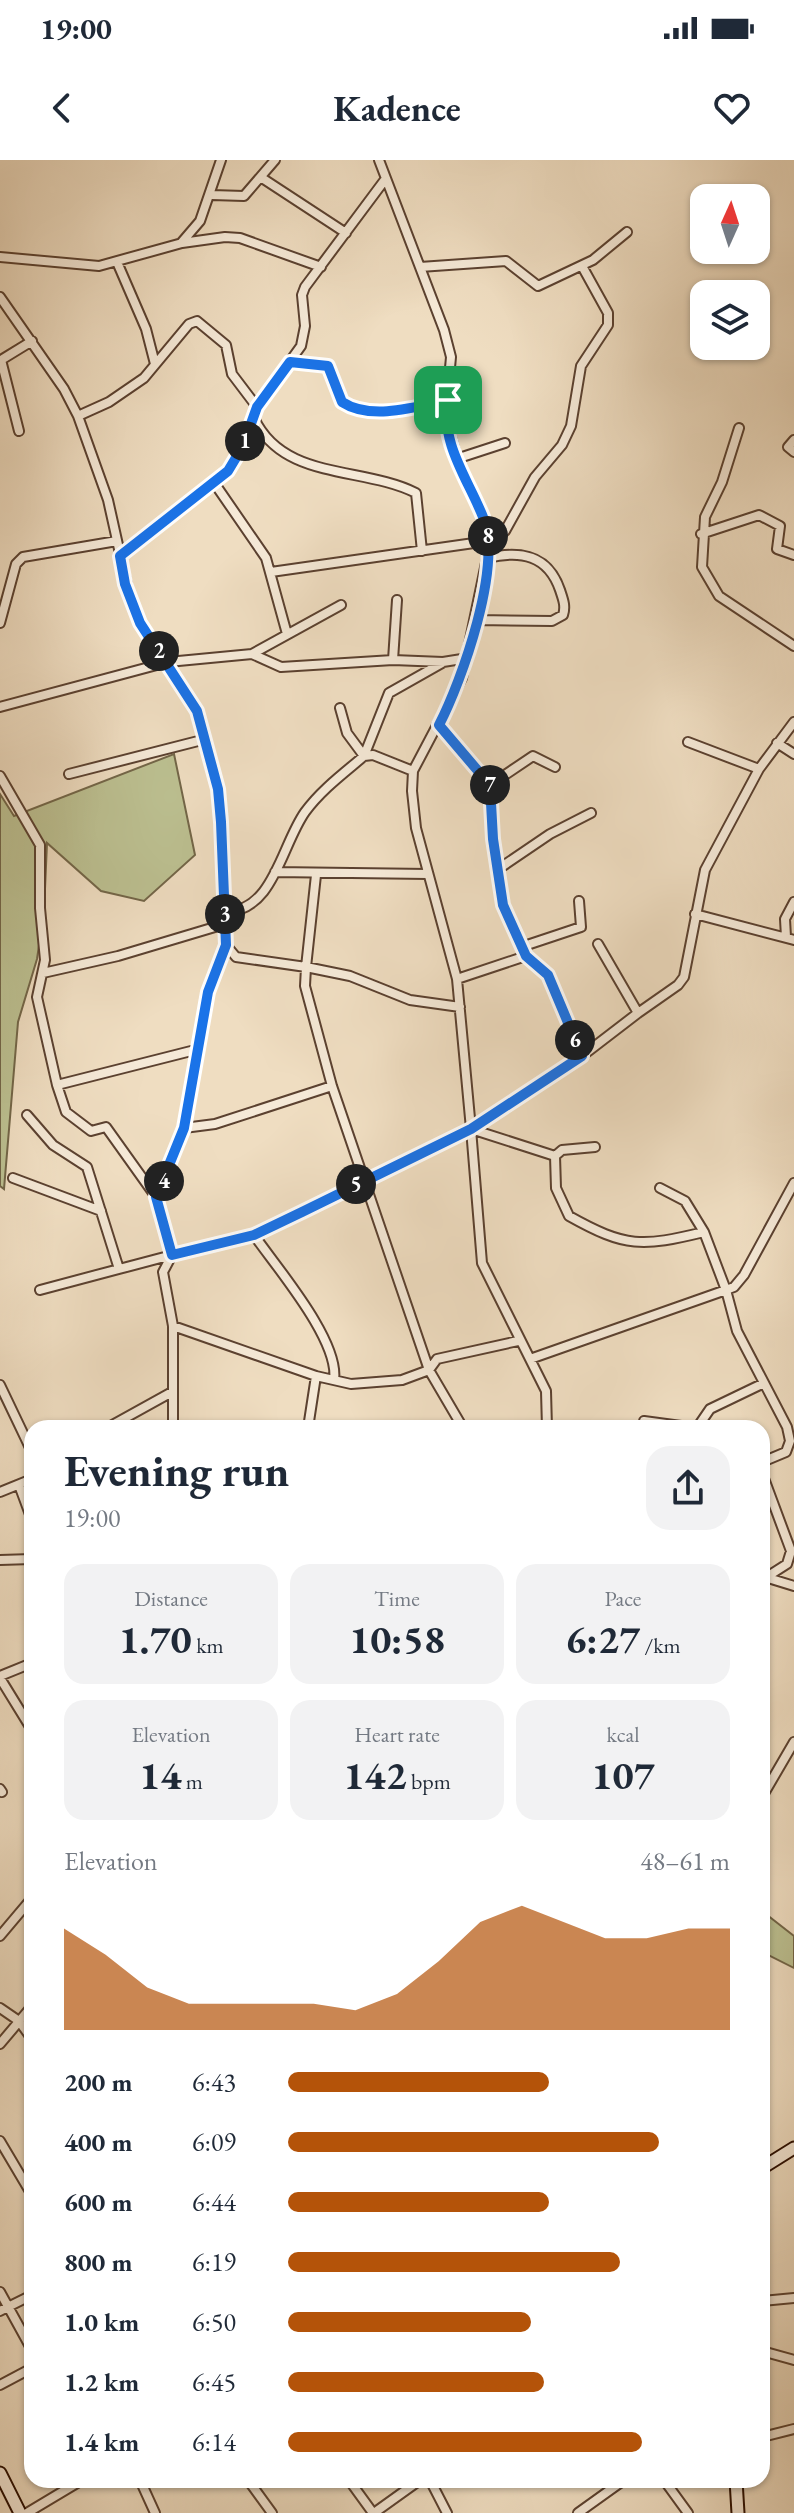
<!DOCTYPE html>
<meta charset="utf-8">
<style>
body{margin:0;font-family:"EB Garamond",serif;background:#f2f2f3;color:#1f2937;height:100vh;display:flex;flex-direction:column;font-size:30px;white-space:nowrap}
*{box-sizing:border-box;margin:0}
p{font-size:26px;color:#747a83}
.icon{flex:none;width:44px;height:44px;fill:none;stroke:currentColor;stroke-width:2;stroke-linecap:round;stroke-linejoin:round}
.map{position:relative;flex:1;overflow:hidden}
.panel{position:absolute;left:24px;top:1260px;width:746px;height:1068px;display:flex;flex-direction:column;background:#fff;border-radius:24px;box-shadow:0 2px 6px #0004}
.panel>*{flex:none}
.needle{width:52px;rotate:3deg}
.buttons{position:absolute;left:690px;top:24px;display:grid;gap:16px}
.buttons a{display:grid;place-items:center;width:80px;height:80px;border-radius:16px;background:#fff;box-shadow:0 2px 6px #0004;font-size:40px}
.pin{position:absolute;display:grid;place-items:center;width:68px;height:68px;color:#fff;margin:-34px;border-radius:16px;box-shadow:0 4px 12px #0006}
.km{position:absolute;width:40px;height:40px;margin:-20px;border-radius:50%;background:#222;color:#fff;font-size:22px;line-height:40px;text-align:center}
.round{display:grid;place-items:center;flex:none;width:84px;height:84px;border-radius:24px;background:#f2f2f3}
.summary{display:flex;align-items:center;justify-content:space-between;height:136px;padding:0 40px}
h1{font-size:44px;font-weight:700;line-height:60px}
.figures{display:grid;grid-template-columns:repeat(3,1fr);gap:12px;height:136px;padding:8px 40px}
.figures div{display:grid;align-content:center;border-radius:20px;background:#f2f2f3;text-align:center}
.figures b{font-size:40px;font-weight:700}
.figures small{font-size:22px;font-weight:400}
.figures p{font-size:22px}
.chart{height:224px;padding:16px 40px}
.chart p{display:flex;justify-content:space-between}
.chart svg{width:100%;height:144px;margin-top:8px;fill:#b45309;opacity:.7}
ul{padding:0 40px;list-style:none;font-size:26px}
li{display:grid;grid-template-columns:128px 96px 1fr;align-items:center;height:60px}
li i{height:20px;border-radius:10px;background:#b45309}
.status{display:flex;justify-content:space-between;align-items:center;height:56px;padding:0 40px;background:#fff;direction:ltr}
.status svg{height:22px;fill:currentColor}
header{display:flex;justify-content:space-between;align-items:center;height:104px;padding:0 40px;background:#fff;font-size:36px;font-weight:700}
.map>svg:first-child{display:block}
.green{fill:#bcc091;stroke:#736648;stroke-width:2}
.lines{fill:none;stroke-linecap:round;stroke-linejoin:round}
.street-casing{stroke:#5b4130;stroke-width:12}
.secondary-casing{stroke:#2a0d00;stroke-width:15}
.street{stroke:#f5e9d7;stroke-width:8}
.secondary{stroke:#f5e9d7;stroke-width:11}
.route-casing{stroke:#fff;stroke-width:16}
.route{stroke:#1a73e8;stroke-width:10}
</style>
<div class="status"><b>19:00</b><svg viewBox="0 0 49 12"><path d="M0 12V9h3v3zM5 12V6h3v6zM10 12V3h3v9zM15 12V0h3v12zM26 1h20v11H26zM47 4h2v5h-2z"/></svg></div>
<header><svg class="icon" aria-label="back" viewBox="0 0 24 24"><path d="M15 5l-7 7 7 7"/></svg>Kadence<svg class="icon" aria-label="heart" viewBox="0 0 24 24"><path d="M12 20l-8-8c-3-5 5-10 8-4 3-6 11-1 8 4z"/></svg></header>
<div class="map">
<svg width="794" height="2353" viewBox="0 0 794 2353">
<rect width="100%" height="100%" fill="#efddc1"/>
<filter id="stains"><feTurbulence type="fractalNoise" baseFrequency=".0025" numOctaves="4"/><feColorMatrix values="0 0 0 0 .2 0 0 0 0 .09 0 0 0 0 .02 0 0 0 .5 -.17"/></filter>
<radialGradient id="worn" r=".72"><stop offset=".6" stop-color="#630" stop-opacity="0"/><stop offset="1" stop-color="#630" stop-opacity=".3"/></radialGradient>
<path class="green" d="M 174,594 L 195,695 L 144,741 L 101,731 L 47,683 L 44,752 L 37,799 L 18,862 L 4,1029 L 0,1026 L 0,634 L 14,656 Z
M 762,1751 L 794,1776 L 794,1808 L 762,1792 Z"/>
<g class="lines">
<g class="street-casing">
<path id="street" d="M 379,0 L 444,170 L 451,197 L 446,251 L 448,266 L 461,313 L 483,356 L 487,398 L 462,518 L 413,611 L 412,631 L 416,668 L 457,819 L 471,969 L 582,896 L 638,853
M 262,18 L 346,73
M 212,35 L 244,36 L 275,0
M 182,82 L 200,61 L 221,0
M 0,97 L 99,106 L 182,83 L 225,77 L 240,78 L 321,107
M 117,102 L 146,169 L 155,204
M 420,107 L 506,101 L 538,126 L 593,100 L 627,72
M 0,137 L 64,229 L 78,256 L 108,340 L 131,443 L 140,463 L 197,551 L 218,629 L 226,785 L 208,832 L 184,968 L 215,964 L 332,926
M 290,202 L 328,206 L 342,242 C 372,260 416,247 448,240
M 78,256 L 109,242 L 144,218 L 189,164 L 197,161 L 226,185 L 232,214 L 257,247
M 254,258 C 283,321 363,306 416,333 L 422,391
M 739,268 L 722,322 L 705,357 L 702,407 L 719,436 L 794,486
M 19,271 L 1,200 L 32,181
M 794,280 L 788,287 L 794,292
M 456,299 L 505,283
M 215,324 L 266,398 L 287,474
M 701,374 L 759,355 L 780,366 L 777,389 L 794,395
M 120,396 L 228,311 L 243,286 L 257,247 L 301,186 L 305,166 L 302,135 L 305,127 L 384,21
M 271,412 L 488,381 L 505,371 L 535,317 L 562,285 L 571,266 L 581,206 L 608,165 L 608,153 L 582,106
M 477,460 L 552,461 L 563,455 C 566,446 563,439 560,430 C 548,395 521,390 487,398
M 0,463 L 16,404 L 23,397 L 117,381
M 252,494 L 281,507 L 393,500 L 443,502 L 468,498
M 393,500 L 397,440
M 0,547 L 168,502 L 252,494 L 341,445
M 340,548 L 347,573 L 364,596 L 389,533 L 442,503
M 439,565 L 490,625 L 493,679 L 503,745 L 526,796 L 548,815 L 582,896
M 688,582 L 759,609
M 777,583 L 794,594
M 69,614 L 206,579
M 0,616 L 40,685 L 40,748 L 45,800 L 37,837 L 57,925
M 490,625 L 533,596 L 555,607
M 497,710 L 550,674 L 591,653
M 275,712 L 428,714
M 316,715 L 306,807 L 350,816 L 410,840 L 460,847
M 225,752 C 274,751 281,686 305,652 C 321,630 344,613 364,596 L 373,595 L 413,611
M 695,754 L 794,780
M 786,777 L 785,759 L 794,742
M 598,784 L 638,853 L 678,825 L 684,817 L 705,710 L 759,609 L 794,562
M 226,785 L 236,797 L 306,807 L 305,826 L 332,926 L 429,1210 L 463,1268
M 521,787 L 581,767 L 579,741
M 43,813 L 118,796 L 225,764
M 457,819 L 526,796
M 27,955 L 53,985 L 87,1007 L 119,1109 L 172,1095 L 156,1037 L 184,968
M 471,969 L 555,996 L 556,1028 L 569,1056 C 626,1088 642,1087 704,1072 L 726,1130 L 530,1199
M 555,996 L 562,990 L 595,987
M 13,1018 L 101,1051
M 660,1028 L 685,1041 L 704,1072
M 156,1037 L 106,967 L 91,971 L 66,952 L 57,925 L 199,889
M 254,1075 C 277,1108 340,1181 334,1220
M 40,1130 L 119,1109
M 173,1166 L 316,1216 L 351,1224 L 402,1220 L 429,1210 L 437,1199 L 518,1181
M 0,1225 L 32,1292
M 644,1261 L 696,1268
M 107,1268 L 172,1232
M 173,1268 L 173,1166 L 163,1112 L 172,1095 L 254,1075 L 471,969 L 482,1103 L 546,1231 L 547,1268
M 308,1268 L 316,1216
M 697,1268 L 710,1249 L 762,1224
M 762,1302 L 786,1292 L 790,1281 L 787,1267 L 737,1171 L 726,1130 L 734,1127 L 744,1115 L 794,1023
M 762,1313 L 791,1391 L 787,1404 L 762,1420
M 19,1325 L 32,1360
M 0,1332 L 32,1319
M 0,1400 L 32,1399
M 768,1418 L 794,1426
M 0,1516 L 32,1503
M 0,1518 L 32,1570
M 0,1629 L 2,1632
M 762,1637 L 794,1582
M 0,1776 L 32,1738
M 0,1848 L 19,1861 L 32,1879
M 0,1884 L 32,1846
M 0,1981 L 32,2035
M 0,2132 L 32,2190
M 762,2141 L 794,2138
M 0,2151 L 32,2135
M 762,2191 L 794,2200
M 0,2225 L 32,2208
M 762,2277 L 794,2269
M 140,2320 L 155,2353
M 248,2320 L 272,2353
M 349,2320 L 373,2353
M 430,2320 L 447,2353
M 664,2320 L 688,2353
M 27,2353 L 82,2320
M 374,2353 L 420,2320
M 578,2353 L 624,2320"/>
</g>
<g class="secondary-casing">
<path id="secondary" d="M 762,2008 L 794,1988
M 0,2313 L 20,2353
M 736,2320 L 738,2353"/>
</g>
<use href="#street" class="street"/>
<use href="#secondary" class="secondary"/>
</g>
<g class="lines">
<g class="route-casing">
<path id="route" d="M 290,202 L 328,206 L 342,242 C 371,261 416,247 448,240 C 440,283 468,319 483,357 C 503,406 462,520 439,565 L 490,625 L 493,679 L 503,745 L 526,796 L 548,815 L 582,896 L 471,969 L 302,1052 L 254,1075 L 172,1095 L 156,1037 L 184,968 L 208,832 L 226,785 L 221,662 L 218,629 L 197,551 L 140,463 L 125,424 L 120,396 L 228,311 L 243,286 L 257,247 Z"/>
</g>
<use href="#route" class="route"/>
</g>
<rect width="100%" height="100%" filter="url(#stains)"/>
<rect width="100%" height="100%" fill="url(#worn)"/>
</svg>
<div class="buttons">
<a><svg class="needle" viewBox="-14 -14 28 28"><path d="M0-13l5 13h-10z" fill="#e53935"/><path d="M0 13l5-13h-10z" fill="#747a83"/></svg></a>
<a><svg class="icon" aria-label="layers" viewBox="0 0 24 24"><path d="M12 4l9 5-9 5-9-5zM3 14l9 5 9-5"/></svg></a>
</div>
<div class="pin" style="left:448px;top:240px;background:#1e9e55"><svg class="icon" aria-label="arrive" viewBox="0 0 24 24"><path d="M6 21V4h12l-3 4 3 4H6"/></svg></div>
<b class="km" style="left:245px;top:281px">1</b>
<b class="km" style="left:159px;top:491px">2</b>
<b class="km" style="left:225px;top:754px">3</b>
<b class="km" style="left:164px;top:1021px">4</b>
<b class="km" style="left:356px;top:1024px">5</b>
<b class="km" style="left:575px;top:880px">6</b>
<b class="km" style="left:490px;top:625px">7</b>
<b class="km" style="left:488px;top:376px">8</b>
<section class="panel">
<div class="summary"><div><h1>Evening run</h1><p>19:00</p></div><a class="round"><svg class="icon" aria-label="share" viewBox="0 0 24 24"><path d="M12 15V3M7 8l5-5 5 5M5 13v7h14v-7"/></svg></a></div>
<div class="figures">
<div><p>Distance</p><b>1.70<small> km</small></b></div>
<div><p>Time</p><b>10:58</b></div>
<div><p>Pace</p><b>6:27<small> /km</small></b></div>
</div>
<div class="figures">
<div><p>Elevation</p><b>14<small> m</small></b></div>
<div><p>Heart rate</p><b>142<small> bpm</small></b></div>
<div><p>kcal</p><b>107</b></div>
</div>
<div class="chart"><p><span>Elevation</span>48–61 m</p>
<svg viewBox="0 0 160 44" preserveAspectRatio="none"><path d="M0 44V13L10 21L20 31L30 36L40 36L50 36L60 36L70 38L80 33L90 23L100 11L110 6L120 11L130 16L140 16L150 13L160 13V44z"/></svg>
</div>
<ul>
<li><b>200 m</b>6:43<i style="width:59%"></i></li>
<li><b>400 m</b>6:09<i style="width:84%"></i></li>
<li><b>600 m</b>6:44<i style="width:59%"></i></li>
<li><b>800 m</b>6:19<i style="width:75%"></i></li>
<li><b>1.0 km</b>6:50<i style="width:55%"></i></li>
<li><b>1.2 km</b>6:45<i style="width:58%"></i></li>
<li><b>1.4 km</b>6:14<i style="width:80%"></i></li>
</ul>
</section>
</div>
